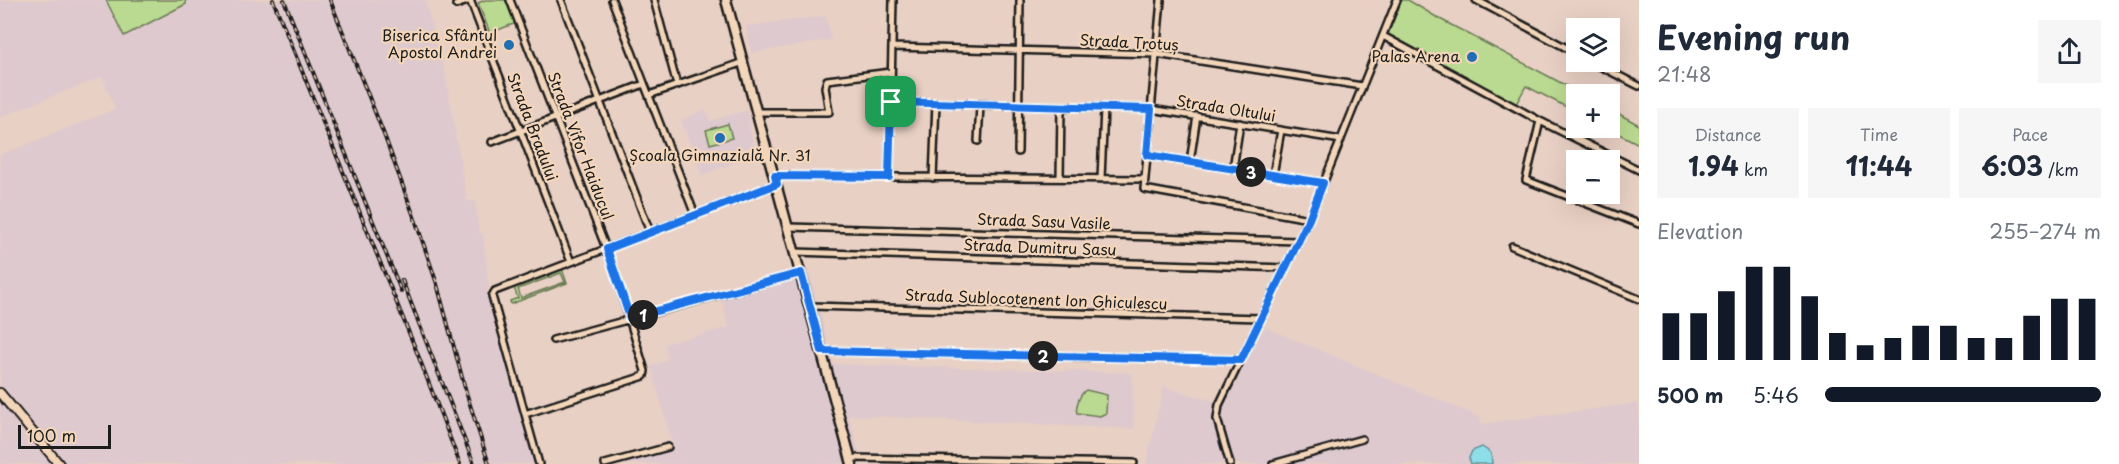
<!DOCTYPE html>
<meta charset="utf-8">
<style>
body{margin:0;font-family:"Playpen Sans",sans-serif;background:#f6f6f7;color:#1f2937;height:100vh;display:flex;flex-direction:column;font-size:22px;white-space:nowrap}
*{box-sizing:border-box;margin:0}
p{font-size:20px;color:#747a83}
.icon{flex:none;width:33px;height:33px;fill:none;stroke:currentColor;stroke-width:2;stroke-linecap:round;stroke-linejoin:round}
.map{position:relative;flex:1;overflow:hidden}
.panel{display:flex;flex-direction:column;background:#fff;width:480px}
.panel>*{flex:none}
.buttons{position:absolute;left:1566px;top:18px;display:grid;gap:12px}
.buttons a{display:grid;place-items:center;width:54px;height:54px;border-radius:0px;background:#fff;box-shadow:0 6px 24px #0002;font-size:30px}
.scale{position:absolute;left:18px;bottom:15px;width:93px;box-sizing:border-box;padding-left:6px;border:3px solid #1c1c1c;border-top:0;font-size:16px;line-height:21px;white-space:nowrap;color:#1c1c1c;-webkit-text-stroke:4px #f3d6ba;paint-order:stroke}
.pin{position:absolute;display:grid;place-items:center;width:51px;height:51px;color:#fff;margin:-26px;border-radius:12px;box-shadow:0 3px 9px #0006}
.km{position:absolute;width:30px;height:30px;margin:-15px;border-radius:50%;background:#222;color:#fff;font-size:16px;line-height:30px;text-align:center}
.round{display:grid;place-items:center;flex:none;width:63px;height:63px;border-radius:0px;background:#f6f6f7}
.summary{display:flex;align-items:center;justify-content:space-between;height:102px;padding:0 18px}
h1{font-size:33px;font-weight:700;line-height:45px}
.stats{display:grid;grid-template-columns:repeat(3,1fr);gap:9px;height:102px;padding:6px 18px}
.stats div{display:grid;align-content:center;border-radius:0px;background:#f6f6f7;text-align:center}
.stats b{font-size:26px;font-weight:700}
.stats small{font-size:16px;font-weight:400}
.stats p{font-size:16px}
.chart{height:168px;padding:12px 18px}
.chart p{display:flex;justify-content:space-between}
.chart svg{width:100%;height:108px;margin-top:6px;stroke:#111827;stroke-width:6}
ul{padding:0 18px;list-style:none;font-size:20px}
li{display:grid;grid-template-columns:96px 72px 1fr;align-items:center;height:45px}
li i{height:15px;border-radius:8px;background:#111827}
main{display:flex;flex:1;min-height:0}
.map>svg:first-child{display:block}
.built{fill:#dec9cf}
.green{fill:#bad991;stroke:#6b7a56;stroke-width:1.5;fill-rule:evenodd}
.water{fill:#8edee9;stroke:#609097;stroke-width:1.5}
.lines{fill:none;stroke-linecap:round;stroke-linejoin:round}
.street-casing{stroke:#1c1c1c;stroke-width:10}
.secondary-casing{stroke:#1c1c1c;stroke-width:12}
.primary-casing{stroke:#1c1c1c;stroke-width:13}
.street{stroke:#f3d6ba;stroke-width:5}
.secondary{stroke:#f3d6ba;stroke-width:8}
.primary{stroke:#f3d6ba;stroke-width:8}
.rail-casing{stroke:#1c1c1c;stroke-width:4}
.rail{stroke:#f3d6ba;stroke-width:1.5;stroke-dasharray:4.5;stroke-linecap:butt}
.route-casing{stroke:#fff;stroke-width:12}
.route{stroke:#1a73e8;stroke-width:8}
.poi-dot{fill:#1f6fb2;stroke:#f3d6ba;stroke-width:2}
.labels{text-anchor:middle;stroke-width:4.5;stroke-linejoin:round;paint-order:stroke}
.poi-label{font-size:15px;fill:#1c1c1c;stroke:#f3d6ba;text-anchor:end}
.street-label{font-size:15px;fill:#1c1c1c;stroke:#f3d6ba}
</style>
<main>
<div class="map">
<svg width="1639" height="464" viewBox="0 0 1639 464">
<rect width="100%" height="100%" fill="#e9d0c4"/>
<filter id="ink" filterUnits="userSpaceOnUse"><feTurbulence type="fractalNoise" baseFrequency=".0167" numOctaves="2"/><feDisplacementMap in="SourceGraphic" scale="12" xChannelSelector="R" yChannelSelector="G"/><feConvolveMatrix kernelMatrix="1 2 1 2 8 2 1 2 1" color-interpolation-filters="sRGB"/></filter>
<g filter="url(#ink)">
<path class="built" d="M 0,0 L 106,0 L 124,36 L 186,4 L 185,0 L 425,0 L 445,72 L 467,201 L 475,201 L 479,233 L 483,233 L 489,288 L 487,290 L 536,464 L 0,464 L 0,155 L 115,109 L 102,77 L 0,117 Z
M 826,16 L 831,40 L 751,53 L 746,26 Z
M 705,109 L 710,121 L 747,110 L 751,126 L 749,126 L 755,150 L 758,154 L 702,175 L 681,120 Z
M 810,274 L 833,364 L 1132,373 L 1134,429 L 848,415 L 863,464 L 617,464 L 674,449 L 651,367 L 668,359 L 665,344 L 729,327 L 721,298 Z
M 1264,327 L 1480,417 L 1481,424 L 1639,403 L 1639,464 L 1146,464 L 1164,387 L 1224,404 Z"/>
<path class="green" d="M 106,0 L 185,0 L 186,4 L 124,36 Z
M 485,0 L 507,0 L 516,23 L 490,33 L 478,3 Z
M 1402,0 L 1408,0 L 1438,18 L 1582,94 L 1576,94 L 1576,112 L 1526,86 L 1516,104 L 1388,34 Z
M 1610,109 L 1639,125 L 1639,144 L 1607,128 L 1610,128 Z
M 728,124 L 732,138 L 710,144 L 706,130 Z
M 562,269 L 567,283 L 511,304 L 510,301 L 518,298 L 514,288 ZM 561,273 L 565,282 L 521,298 L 518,289 Z
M 1086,390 L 1107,395 L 1106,413 L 1100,416 L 1077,413 C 1075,406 1080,394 1086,390 Z"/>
<path class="water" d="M 1482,447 L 1491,453 L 1492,464 L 1471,464 L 1469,458 L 1472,451 Z"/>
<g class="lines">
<g class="street-casing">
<path id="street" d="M 470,0 L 571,262
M 510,0 L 614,269 L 645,371 L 644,376 L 525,414
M 561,0 L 650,232
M 612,0 L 695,215
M 654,0 L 677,85
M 1161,0 L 1144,189 L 1309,219
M 1476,0 L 1576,53
M 456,5 L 471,0
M 1383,36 L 1540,121 L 1639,170
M 892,47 L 1156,54 L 1362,86
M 1592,62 L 1639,86
M 649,95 L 744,62
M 891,102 L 1151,109 L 1341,140
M 757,112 L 829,112 L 825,87 L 827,80 L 891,72
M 1540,121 L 1526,180 L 1639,224
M 978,141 L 980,105
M 492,142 L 644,84
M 1018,152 L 1020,0
M 1147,155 L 1323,183
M 1190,162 L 1197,116
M 1233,169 L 1240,123
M 1273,175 L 1281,130
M 775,176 L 1145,179
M 889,177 L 893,0
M 933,178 L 936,103
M 1060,178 L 1061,107
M 1101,179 L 1104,108
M 788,227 L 1298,241
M 1512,246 L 1639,299
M 795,252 L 1285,268
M 810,306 L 1261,318
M 553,340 L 801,273
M 822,351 L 1241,360
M 851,458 L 1134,463
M 539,464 L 492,296 L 495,291 L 777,184
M 605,464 L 668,447
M 1230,464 L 1217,419 L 1219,405 L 1309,219 L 1397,0
M 1273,464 L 1362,439"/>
</g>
<g class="secondary-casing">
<path id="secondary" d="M 0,393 L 59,464"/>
</g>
<g class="primary-casing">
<path id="primary" d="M 726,0 L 852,464"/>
</g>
<use href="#street" class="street"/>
<use href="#secondary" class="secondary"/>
<use href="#primary" class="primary"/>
<g class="rail-casing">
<path id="rail" d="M 273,0 L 418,355 L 460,464
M 284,0 L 401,291
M 330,0 L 383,132 L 416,222 L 437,284 L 466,392 L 489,464
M 402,280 L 474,464"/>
</g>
<use href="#rail" class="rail"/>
</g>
</g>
<g class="lines" filter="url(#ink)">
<g class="route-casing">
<path id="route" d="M 891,102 L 1151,109 L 1147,155 L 1323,183 L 1309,219 L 1241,360 L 822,351 L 801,273 L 630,318 L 607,249 L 777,184 L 775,176 L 889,177 Z"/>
</g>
<use href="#route" class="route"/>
</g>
<g class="poi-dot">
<circle cx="509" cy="45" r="6"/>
<circle cx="1472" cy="57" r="6"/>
<circle cx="720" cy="138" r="6"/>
</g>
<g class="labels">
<g class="poi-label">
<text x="497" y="41">Biserica Sfântul<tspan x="497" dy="17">Apostol Andrei</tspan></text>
<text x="1460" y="62">Palas Arena</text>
<text x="720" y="161" text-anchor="middle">Școala Gimnazială Nr. 31</text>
</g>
<g class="street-label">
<text transform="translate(1129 43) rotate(3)" y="5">Strada Trotuș</text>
<text transform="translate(1226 109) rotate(9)" y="5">Strada Oltului</text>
<text transform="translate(532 127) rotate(69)" y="5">Strada Bradului</text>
<text transform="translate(580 146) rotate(69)" y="5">Strada Vifor Haiducul</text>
<text transform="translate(1044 222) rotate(2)" y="5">Strada Sasu Vasile</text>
<text transform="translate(1040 248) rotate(2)" y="5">Strada Dumitru Sasu</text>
<text transform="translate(1036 300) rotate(2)" y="5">Strada Sublocotenent Ion Ghiculescu</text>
</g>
</g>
</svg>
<div class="buttons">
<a><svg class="icon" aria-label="layers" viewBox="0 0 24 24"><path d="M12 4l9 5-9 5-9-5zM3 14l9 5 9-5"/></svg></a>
<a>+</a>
<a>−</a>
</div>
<div class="scale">100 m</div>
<div class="pin" style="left:891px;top:102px;background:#1e9e55"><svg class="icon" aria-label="arrive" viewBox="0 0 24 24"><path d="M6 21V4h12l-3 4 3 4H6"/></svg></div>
<b class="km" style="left:643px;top:315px">1</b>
<b class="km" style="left:1043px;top:356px">2</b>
<b class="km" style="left:1251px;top:172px">3</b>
</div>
<section class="panel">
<div class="summary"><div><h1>Evening run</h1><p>21:48</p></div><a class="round"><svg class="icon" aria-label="share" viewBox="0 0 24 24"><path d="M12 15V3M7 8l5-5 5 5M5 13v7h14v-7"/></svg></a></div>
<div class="stats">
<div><p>Distance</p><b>1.94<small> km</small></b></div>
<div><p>Time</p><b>11:44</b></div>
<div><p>Pace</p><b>6:03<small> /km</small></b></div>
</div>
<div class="chart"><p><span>Elevation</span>255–274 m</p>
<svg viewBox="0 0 160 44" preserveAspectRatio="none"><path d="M5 44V25M15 44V25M25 44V16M35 44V6M45 44V6M55 44V18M65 44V33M75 44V38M85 44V35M95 44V30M105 44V30M115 44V35M125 44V35M135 44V26M145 44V19M155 44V19"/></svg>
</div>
<ul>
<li><b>500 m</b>5:46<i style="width:100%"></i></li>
</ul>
</section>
</main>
